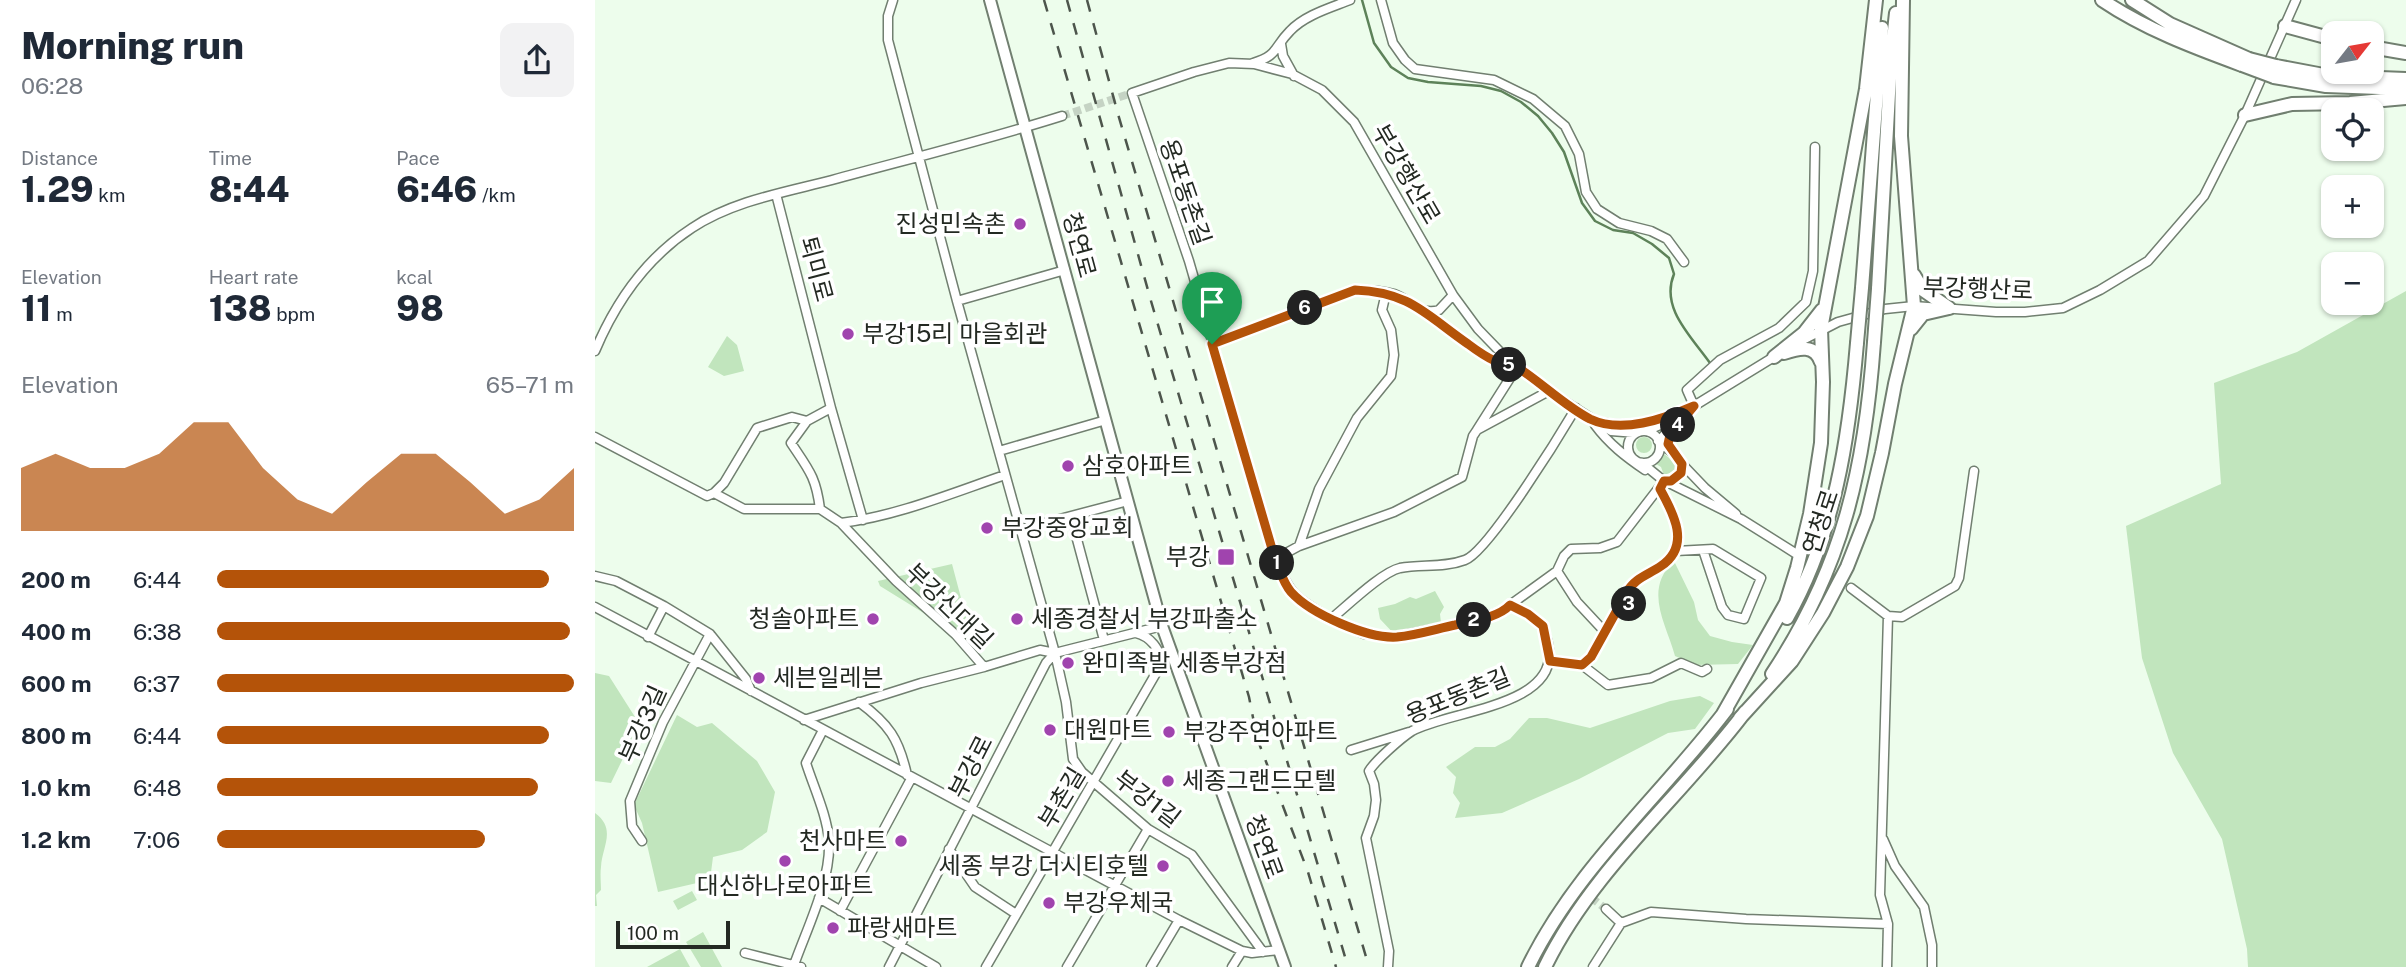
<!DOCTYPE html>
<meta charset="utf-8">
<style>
body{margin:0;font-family:"Public Sans","Noto Sans KR",sans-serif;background:#f2f2f3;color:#1f2937;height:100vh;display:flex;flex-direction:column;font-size:26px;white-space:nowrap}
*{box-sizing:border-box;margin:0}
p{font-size:23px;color:#747a83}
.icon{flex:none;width:38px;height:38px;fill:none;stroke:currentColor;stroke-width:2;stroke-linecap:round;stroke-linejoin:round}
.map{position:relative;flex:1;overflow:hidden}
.panel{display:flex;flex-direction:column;background:#fff;width:595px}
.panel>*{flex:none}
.needle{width:46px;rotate:59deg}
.buttons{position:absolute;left:1726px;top:21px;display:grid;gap:14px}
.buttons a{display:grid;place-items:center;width:63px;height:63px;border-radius:14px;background:#fff;box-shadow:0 2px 5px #0004;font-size:35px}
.scale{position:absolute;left:21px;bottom:18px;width:114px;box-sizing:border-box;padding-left:7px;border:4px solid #232922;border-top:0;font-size:19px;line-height:24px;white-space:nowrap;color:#232922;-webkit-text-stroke:5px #fff;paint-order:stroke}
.pin{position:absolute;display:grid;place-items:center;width:60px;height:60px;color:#fff;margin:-72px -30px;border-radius:50% 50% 50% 0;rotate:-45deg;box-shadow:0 0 7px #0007}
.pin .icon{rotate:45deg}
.km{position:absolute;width:35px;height:35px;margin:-18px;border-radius:50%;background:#222;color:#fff;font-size:19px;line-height:35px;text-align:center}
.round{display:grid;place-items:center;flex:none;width:74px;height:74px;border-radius:14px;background:#f2f2f3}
.overview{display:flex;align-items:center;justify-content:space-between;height:119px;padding:0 21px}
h1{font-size:38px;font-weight:800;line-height:52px}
.figures{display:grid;grid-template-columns:repeat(3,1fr);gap:10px;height:119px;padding:7px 21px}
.figures div{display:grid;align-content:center}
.figures b{font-size:35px;font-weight:800}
.figures small{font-size:19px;font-weight:400}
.figures p{font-size:19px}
.chart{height:196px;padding:14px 21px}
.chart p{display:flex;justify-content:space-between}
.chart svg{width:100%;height:126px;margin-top:7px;fill:#b45309;opacity:.7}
ul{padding:0 21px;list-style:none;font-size:23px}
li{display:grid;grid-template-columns:112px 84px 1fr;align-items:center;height:52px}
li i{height:18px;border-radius:9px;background:#b45309}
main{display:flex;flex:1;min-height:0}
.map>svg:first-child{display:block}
.green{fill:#c1e5bd}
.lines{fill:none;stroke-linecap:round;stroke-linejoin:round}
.stream{stroke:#5d8259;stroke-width:2.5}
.minor-tunnel{stroke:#c5d3c4;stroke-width:8;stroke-dasharray:8 4;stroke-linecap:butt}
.minor-casing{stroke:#717f70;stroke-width:11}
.major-casing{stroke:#717f70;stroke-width:14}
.highway-casing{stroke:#717f70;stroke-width:16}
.minor{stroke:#fff;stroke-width:8}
.major{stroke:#fff;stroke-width:10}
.highway{stroke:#fff;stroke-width:12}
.rail{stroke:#4d554c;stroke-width:2.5;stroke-dasharray:12 12;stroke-linecap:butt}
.highway-bridge-casing{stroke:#717f70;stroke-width:16;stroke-linecap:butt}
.highway-bridge{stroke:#fff;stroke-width:12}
.route-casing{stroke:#fff;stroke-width:14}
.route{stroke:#b45309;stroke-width:9}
.poi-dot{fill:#a044ae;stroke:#fff;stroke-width:2.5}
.labels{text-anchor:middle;stroke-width:7;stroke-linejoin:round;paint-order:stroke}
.street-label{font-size:24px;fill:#232922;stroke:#fff}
.poi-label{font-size:24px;fill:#232922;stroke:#fff;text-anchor:start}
</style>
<main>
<section class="panel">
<div class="overview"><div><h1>Morning run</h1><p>06:28</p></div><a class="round"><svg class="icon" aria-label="share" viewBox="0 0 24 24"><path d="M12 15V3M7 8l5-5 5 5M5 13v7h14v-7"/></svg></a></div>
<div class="figures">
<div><p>Distance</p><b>1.29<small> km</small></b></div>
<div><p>Time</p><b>8:44</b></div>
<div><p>Pace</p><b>6:46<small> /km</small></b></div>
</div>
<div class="figures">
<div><p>Elevation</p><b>11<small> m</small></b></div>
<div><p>Heart rate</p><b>138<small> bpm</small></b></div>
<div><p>kcal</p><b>98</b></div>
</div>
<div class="chart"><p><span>Elevation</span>65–71 m</p>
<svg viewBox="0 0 160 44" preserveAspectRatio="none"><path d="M0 44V22L10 17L20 22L30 22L40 17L50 6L60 6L70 22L80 33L90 38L100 27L110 17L120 17L130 27L140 38L150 33L160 22V44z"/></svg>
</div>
<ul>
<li><b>200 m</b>6:44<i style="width:93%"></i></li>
<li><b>400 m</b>6:38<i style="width:99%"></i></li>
<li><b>600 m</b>6:37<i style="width:100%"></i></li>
<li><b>800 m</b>6:44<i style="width:93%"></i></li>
<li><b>1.0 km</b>6:48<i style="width:90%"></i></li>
<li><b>1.2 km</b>7:06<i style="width:75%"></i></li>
</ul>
</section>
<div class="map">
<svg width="1811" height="967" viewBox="0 0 1811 967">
<rect width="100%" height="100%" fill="#edfdec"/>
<path class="green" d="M 1811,291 L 1811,967 L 1653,967 L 1652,949 L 1627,839 L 1578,753 L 1547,658 L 1531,526 L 1626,484 L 1619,383 L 1702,352 Z
M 132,336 L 142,345 L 149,371 L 129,376 L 113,367 Z
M1041 445a8 8 0 1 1 16 0a8 8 0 1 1-16 0Z
M 1069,454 L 1081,463 L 1080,471 L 1069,475 L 1066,467 L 1061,464 Z
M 1079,561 L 1099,602 L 1103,620 L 1115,636 L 1137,642 L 1158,645 L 1143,664 L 1100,665 L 1080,656 C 1071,623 1048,590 1079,561 Z
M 357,564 L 375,632 L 369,638 L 285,586 L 283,581 Z
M 840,591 L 849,607 L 845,614 L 846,623 L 841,627 L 801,636 L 785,619 L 783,608 L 800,604 L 815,597 L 821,599 Z
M 0,673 L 14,676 L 40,717 L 36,742 L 16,783 L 0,781 Z
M 1105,696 L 1119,703 L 1100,729 L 1073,733 L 984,779 L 907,813 L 860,818 L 865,803 L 858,793 L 861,777 L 851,767 L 880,747 L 900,747 L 915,739 L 934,718 L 952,718 L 995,728 L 1075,701 Z
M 82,715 L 102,727 L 117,723 L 162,761 L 180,792 L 172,832 L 147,850 L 118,857 L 115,880 L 63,892 L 47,823 L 39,805 Z
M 0,813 C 22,829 7,847 6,867 C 5,874 6,883 6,890 L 1,895 L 2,906 L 0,906 Z
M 97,891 L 102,900 L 83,910 L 78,901 Z
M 108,932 L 127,967 L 106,967 L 91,942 Z
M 85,949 L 95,967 L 52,967 Z"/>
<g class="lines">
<path class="stream" d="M 767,0 L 779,43 L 796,67 L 813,78 L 833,82 L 886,86 L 906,91 L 926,102 L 943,116 L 957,133 L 969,152 L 987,203 L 1000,221 L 1018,230 L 1038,233 L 1057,244 L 1074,258 L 1079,274 C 1065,308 1096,336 1115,363"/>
<path class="minor-tunnel" d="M 467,116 L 537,93
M 1202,555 L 1256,588
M 977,883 L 1011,909"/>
<g class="minor-casing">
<path id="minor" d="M 298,0 L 293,16 L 293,40 L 362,301 L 460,653 L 471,702 L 478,759 L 487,772 L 553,829 L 597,855 L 668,952
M 786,0 L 798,43 L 810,60 L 820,69 L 899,80 L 938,99 L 970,126 L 984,154 L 991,192 L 1002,209 L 1024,223 L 1056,231 L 1072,239 L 1089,262
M 686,44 L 688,56 L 699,76
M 658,63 C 683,56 679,47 695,31 C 710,15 735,8 755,0
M 362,301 L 470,270
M 829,312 C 858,334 886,359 922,367 L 882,430
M 1206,341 L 1243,322 L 1290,309 L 1319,306 L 1401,312 L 1430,312 L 1468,308 L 1505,290 L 1553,261 L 1609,196 L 1650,115 L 1701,0
M 617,344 L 760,290 C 773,290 786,290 799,294 C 816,300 825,316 844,310 L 858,295
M 0,351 C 21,301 51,258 97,228 C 137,201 191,192 237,180 C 314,159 391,140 467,116
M 236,408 L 268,520
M 981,408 C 965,435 893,552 870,560 C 849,568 826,564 805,568 C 787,572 752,606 736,619 C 701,598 696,597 680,559 L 594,261 L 537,93 L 599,72 L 634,63 L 659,64 L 697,74 L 727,90 L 759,122 L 858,295 L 883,329 L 913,360 L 961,396 L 1016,431 L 1041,433
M 212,421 L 196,443 C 214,470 221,477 225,509
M 1006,422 C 1037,430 1071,418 1099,406 L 1092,390 L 1125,360 L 1184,328 L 1211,302 L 1218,271 L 1220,147
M 1000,425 C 1014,444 1031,457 1050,470
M 1051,431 L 1081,418
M1033 447a16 16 0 1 1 32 0a16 16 0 1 1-32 0Z
M 0,437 L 112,496 L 119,493 L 149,509 L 225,509 L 246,523
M 404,451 L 511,420
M 1047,463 L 1069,481 C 1081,481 1085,475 1087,464 L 1083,457 L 1063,441 L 1099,406 L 1182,355
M 1087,464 L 1110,488 L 1141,514
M 410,475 C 357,493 302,516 246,523 L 301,581 L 361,635 L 389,667 L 445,650 L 460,653
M 1070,481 L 1146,519 L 1200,553
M 119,493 L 129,483 L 162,428 L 197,417 L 212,421 L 236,408 L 181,194
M 476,517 L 509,640
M 427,529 L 533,501
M 704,546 L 799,512 L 867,477 L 878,436 L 882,430 L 954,391
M 1081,551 L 1118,549 L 1166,578 L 1149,619 L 1133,615 L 1127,607 L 1108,550
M 680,559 L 704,546 L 724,489 L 762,418 L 796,376 L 799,355 L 796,330 L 787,310 L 791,293
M 0,576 L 21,581 L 69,606 L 115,634 L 151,679 L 156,691
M 1256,588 L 1293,616 L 1307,617 L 1360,586 L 1364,578 L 1379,471
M 915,605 L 962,571 L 969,556 L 976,549 L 1005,548 L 1022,542 L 1069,481
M 0,607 L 584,920 L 647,951 L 657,953 L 684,950
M 736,619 L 769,634 L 800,637 L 869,623 L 909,611 L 915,605 C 938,616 951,622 954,650 C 961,707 852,711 817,731 C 806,738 780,761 774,771 L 779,784 L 781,800 L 779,816 L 771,838 L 794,951 L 793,967
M 1010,632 L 1021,612 L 1035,608 L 1032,592 C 1040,578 1053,575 1066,566 C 1096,546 1079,514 1065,489
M 541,633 C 557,637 563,649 569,663
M 53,637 L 69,606
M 955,661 L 987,665 L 996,657 L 1010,632 L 982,602 L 962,571
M 987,665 L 1013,685 L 1056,678 L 1086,663 L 1107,672 L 1112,669
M 264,702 C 294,724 304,739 312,775
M 209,720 L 326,683 L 389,667
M 756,750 L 814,732
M 1288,839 L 1300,866 L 1329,907 L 1337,945 L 1337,967
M 47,841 L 37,826 L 35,801 L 68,722 L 115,634
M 354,849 L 380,887 L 421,914
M 224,898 L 341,967
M 1011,909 L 1026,923
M 245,911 L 317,777
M 150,953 L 206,967
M 199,965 C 212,928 236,881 234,841 C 232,815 219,788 211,763 L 228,730
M 294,967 L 451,663 L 460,653 L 567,626
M 391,967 L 575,649
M 472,967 L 553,829
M 556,967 L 584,920
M 637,967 L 647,951
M 998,967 L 1026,923 L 1056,912 L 1151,919 L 1293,924
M 1292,967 L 1293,924 L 1285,895 L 1293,616"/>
</g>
<g class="major-casing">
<path id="major" d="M 395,0 L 567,626 L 690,967"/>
</g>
<g class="highway-casing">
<path id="highway" d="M 1507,0 C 1550,29 1598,47 1647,65
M 1537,0 L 1575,24 L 1654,59
M 1690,26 L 1738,39
M 1776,47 L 1811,53
M 1681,66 L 1734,76 L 1811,79
M 1679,77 L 1731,86 L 1811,89
M 1650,115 L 1697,104 L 1755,103 L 1811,98
M 1319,275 L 1328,290 L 1354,308
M 1267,288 L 1287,28
M 1283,289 L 1296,58 L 1301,13
M 1316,329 L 1328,314 L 1354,308
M 1189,353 C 1204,348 1220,344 1226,362
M 1179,357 L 1209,333 L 1227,310
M 1192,618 C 1240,533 1254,438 1262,343
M 1177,674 C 1248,567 1270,468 1279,342
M 1128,714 L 1191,603 L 1202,568 L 1215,514 L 1226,443 L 1228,382 L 1226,329 L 1271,89 L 1281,0
M 1145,718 L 1197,661 L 1228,613 L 1252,567 L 1272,516 L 1287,453 L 1300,384 L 1319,306 L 1306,136 L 1308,0
M 933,967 C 981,868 1066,796 1132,709
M 950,967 C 997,870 1086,797 1150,712"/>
</g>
<use href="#minor" class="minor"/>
<use href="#major" class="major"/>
<use href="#highway" class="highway"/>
<path class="rail" d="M 449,0 L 654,697 L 662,738 L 713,872 L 741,967
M 472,0 L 556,301 L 753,967
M 492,0 L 523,114 L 774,967"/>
<g class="highway-bridge-casing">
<path id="highway-bridge" d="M 1654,59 L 1681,66
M 1647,65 L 1679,77
M 1279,342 L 1283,289
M 1262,343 L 1267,288"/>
</g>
<use href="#highway-bridge" class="highway-bridge"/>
</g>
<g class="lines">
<g class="route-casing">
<path id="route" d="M 760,290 C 815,292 831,315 873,344 C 881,350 891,357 900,361 C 908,365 918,364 925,369 C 949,385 970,406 995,419 C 1027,434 1069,419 1099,406 L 1075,435 L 1073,444 L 1087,464 L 1086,473 L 1076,481 L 1069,481 L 1065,489 C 1079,514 1096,546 1066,566 C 1053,575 1040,578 1032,592 L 1035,608 L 1021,612 L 996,657 L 987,665 L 955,661 L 948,626 L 933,614 L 915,605 C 903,618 877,621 860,625 C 841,629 822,635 802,637 C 773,639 716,614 696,592 C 688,583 685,570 680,559 L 617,344 Z"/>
</g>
<use href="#route" class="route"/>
</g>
<g class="poi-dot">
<circle cx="425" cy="224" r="7"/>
<circle cx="253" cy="334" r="7"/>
<circle cx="473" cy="466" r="7"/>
<circle cx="392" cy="528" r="7"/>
<rect x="622" y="548" width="18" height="18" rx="3.5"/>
<circle cx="278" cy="619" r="7"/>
<circle cx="422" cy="619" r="7"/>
<circle cx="473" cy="663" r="7"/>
<circle cx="164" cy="678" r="7"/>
<circle cx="455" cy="730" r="7"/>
<circle cx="574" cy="732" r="7"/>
<circle cx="573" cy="781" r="7"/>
<circle cx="306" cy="841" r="7"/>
<circle cx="190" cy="861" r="7"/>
<circle cx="568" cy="866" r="7"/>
<circle cx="454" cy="903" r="7"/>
<circle cx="238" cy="928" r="7"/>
</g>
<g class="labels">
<g class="street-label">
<text transform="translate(811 174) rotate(60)" y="8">부강행산로</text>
<text transform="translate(590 192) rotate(71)" y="8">용포동촌길</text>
<text transform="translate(484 245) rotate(75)" y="8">청연로</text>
<text transform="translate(221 269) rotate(75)" y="8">퇴미로</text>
<text transform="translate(1383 289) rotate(2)" y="8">부강행산로</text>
<text transform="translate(1226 522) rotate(-72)" y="8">연청로</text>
<text transform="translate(354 606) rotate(44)" y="8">부강신대길</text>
<text transform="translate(863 696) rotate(-22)" y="8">용포동촌길</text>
<text transform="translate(48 724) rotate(-66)" y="8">부강3길</text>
<text transform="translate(376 767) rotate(-63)" y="8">부강로</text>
<text transform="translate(467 798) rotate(-59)" y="8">부촌길</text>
<text transform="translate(552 799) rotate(38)" y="8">부강1길</text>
<text transform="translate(669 847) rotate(70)" y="8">청연로</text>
</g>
<g class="poi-label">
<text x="411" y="232" text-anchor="end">진성민속촌</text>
<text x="267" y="342">부강15리 마을회관</text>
<text x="487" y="474">삼호아파트</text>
<text x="406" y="536">부강중앙교회</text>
<text x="615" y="565" text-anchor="end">부강</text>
<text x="264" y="627" text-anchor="end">청솔아파트</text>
<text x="436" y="627">세종경찰서 부강파출소</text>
<text x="487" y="671">완미족발 세종부강점</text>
<text x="178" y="686">세븐일레븐</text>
<text x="469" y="738">대원마트</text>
<text x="588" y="740">부강주연아파트</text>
<text x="587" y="789">세종그랜드모텔</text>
<text x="292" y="849" text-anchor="end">천사마트</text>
<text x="554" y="874" text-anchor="end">세종 부강 더시티호텔</text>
<text x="190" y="894" text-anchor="middle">대신하나로아파트</text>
<text x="468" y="911">부강우체국</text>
<text x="252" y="936">파랑새마트</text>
</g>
</g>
</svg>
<div class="buttons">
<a><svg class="needle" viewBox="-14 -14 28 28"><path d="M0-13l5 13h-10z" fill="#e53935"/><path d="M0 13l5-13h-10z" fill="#747a83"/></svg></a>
<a><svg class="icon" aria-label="locate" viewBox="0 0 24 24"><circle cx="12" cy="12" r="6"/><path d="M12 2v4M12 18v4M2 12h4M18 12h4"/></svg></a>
<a>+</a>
<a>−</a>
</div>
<div class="scale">100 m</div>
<div class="pin" style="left:617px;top:344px;background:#1e9e55"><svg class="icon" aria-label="arrive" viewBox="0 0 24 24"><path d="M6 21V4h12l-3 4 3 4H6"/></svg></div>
<b class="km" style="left:682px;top:563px">1</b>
<b class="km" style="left:879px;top:620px">2</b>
<b class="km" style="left:1034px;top:604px">3</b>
<b class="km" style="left:1083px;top:425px">4</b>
<b class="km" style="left:914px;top:365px">5</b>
<b class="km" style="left:710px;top:308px">6</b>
</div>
</main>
